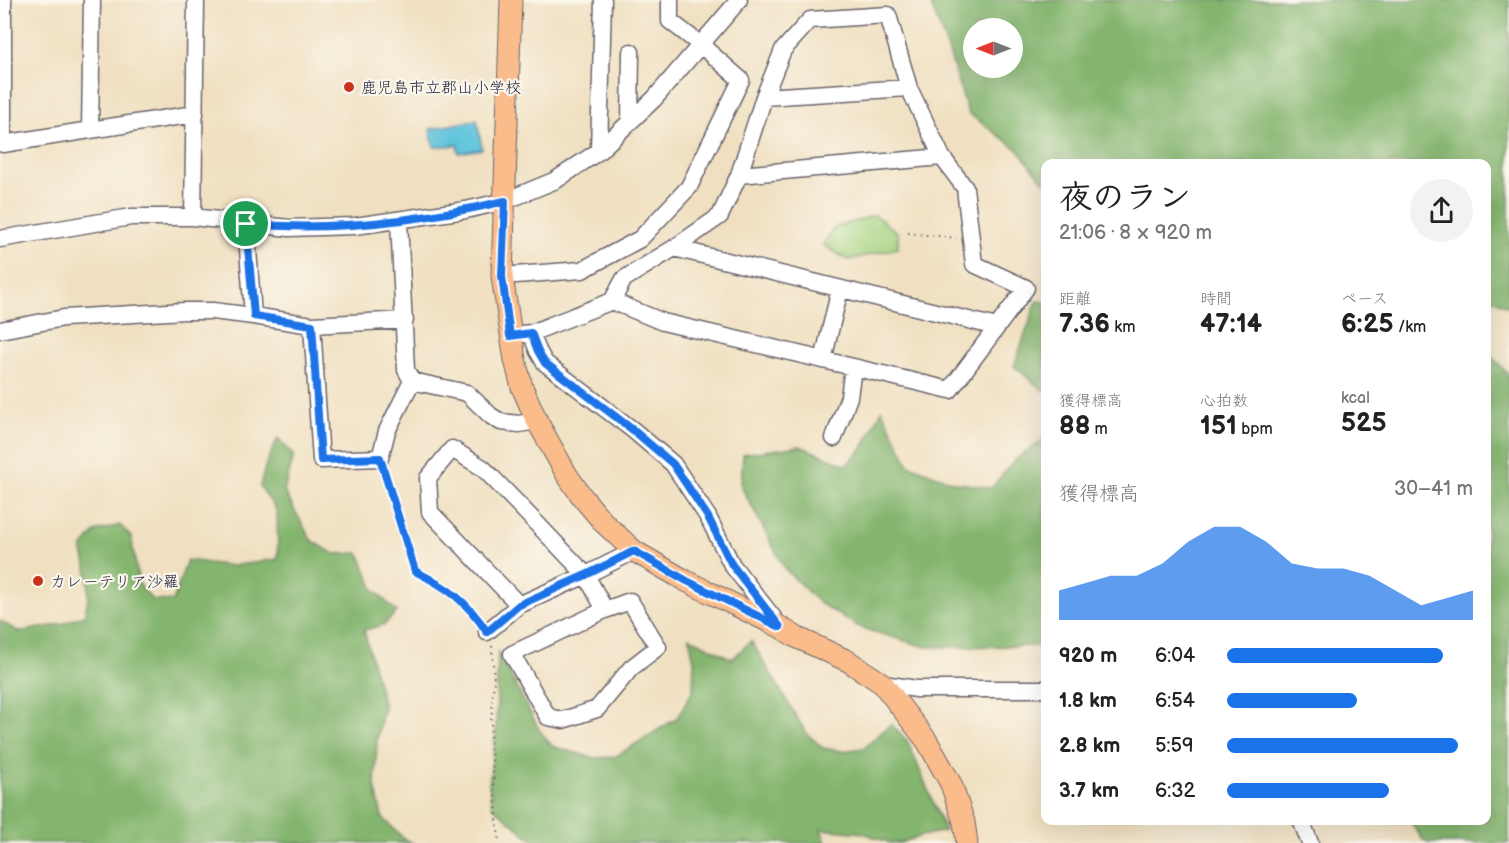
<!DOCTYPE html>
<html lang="ja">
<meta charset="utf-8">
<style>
body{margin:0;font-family:"Balsamiq Sans","Klee One",sans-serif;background:#f2f2f2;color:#222;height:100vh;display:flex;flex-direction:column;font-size:22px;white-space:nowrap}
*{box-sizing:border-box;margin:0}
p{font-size:20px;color:#767676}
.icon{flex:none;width:33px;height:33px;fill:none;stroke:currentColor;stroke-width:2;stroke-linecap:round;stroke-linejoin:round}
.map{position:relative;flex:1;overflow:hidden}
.side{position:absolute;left:1041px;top:159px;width:450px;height:666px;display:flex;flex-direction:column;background:#fff;border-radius:12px;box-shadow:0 6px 24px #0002}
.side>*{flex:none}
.needle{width:39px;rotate:270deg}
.buttons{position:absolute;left:963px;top:18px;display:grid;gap:12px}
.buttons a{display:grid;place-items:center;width:60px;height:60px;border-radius:50%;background:#fff;box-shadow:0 6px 24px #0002;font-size:30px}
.pin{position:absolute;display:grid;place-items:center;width:51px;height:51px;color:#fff;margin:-26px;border:3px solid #fff;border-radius:50%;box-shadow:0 2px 6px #0007}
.round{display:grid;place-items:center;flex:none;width:63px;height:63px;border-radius:32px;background:#f2f2f2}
.summary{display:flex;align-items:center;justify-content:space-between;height:102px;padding:0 18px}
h1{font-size:33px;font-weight:600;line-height:45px}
.metrics{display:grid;grid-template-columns:repeat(3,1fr);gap:9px;height:102px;padding:6px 18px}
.metrics div{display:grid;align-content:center}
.metrics b{font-size:26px;font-weight:600}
.metrics small{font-size:16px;font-weight:400}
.metrics p{font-size:16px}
.chart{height:168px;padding:12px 18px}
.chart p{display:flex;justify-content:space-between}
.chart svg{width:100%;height:108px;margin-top:6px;fill:#1a73e8;opacity:.7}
ul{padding:0 18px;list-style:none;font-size:20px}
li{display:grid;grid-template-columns:96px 72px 1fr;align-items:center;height:45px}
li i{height:15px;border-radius:8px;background:#1a73e8}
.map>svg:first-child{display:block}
.green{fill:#a5d380;stroke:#647a5e;stroke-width:1.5}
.forest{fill:#84b56e;stroke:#536c54;stroke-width:1.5;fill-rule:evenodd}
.water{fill:#5dc3db;stroke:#40728b;stroke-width:1.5}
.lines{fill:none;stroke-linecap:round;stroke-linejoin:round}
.minor-casing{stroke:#6a646a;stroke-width:19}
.major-casing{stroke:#6a646a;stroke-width:23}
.path{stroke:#6a646a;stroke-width:2;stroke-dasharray:1.5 4.5;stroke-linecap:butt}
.minor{stroke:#fff;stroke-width:16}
.major{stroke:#fabc8b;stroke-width:21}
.route-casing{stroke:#fff;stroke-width:12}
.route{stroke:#1a73e8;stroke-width:8}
.poi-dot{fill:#c8321e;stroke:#fbf7ec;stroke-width:2}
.labels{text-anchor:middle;stroke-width:4.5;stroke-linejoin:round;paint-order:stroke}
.poi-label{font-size:16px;fill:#22223b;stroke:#fbf7ec;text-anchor:start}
</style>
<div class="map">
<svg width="1509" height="843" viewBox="0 0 1509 843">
<rect width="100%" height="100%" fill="#fbf7ec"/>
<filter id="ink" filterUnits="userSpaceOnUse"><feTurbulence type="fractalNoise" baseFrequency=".0167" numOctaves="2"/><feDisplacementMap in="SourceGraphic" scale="12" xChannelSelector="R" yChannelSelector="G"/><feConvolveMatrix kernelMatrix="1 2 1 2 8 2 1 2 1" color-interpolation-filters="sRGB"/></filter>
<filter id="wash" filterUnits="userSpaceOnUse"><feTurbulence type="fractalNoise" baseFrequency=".008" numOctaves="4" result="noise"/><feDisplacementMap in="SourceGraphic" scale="24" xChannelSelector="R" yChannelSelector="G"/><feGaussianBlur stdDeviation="1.35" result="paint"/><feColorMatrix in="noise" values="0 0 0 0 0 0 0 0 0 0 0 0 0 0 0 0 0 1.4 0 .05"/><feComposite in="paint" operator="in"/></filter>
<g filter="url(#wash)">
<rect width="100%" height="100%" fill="#f0e0c1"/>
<path class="green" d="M 875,215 L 898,233 L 898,248 L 848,260 L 823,245 L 834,228 Z"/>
<path class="forest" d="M 929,0 L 1509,0 L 1509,307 L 1487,296 L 1486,164 L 1046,164 L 1045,183 L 1016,148 L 968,113 L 949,52 ZM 974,28 L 1012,28 L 1012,68 L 974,68 Z
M 1037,301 L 1045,302 L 1045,392 L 1014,366 Z
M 1487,352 L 1509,375 L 1509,843 L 1428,843 L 1423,840 L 1410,821 L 1486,820 Z
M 882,410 L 909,465 L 953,482 L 991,488 L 1016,459 L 1045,439 L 1045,646 L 926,647 L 861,628 L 819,603 L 785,569 L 741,486 L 743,454 L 800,446 L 846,465 L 863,448 Z
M 278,438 L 294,456 L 284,491 L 311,540 L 334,554 L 359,553 L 374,590 L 397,612 L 383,625 L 364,630 L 384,707 L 377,739 L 375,786 L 382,817 L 404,839 L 413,843 L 0,843 L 0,621 L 19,632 L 62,624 L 84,615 C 92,593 88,570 82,548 L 95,532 L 120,525 L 131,537 L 139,584 L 152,600 L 173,601 L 187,560 L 232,566 L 278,559 L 277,511 L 260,486 L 266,464 Z
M 689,637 L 732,659 L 751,641 L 806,733 L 823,748 L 842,751 L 864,748 L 891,724 L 908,742 L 945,831 L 921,836 L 900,843 L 890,843 L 864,833 L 821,829 L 826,843 L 536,843 L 492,806 L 489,784 L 496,733 L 498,652 L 540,731 L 552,746 L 593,758 L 615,757 L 677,718 L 693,690 L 694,661 Z"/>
<path class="water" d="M 477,120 L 482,149 L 459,153 L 457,145 L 434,147 L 430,129 Z"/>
</g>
<g filter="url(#ink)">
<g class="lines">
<g class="minor-casing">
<path id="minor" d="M 3,0 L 3,144 L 90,130
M 92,0 L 90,130 L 195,114
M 888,15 L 909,88 L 942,157 L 739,175 L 764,97 L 783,50 L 810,20 Z
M 764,97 L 909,88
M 630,122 L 631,52
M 599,151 L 603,0
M 193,217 L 196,0
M 399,220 L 406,370 L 412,381 L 467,393 L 491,416 L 501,422 L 519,424 L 537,421
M 0,239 L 131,217 L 193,217 L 289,228 L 355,226 L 466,210 L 505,201 L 556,180 L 599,151 L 654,99 L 739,0
M 674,248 L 997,327
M 502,276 L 582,270 L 640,239 L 689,187 L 741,80 L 701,45 L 670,21 L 670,0
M 612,301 L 663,322 L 950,390 L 1026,288 L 974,264 L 965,188 L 942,157
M 253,316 L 312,325
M 405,320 L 312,325 L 321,460 L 380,458 L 387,431 L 412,381
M 0,330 L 64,318 L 185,311 L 213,311 L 253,316 L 246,223
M 531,333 L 538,351 L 545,363 L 633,430 L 673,464 L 708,517 L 732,565 L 778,624
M 522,334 L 531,333 L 612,301 L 624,279 L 674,248 L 720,216 L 739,175
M 823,360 L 840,289
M 834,438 L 849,397 L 853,367
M 630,601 L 658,647 L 631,668 L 597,709 L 563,720 L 548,717 L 512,654 L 605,610 Z
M 519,605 L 430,512 L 428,478 L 452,449 L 483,468 L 516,502 L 586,575 L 605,610
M 487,632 L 519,605 L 586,575 L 634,551
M 883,684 L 917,689 L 1046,689
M 1301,820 L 1310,843"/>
</g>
<g class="major-casing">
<path id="major" d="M 511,0 L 502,276 L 515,360 L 522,387 L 537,421 L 567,475 L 583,498 L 604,523 L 634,551 L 686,581 L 780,627 L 796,637 L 848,661 L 883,684 L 927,741 L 951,784 L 964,822 L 967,843"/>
</g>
<path class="path" d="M 908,233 L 956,238
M 385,472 L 415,571 C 439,584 464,597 479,620
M 492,646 L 494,680 L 490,739 L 499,841"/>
<use href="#minor" class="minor"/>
<use href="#major" class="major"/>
</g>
</g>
<g class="lines" filter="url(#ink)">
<g class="route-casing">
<path id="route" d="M 505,201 L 502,276 L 510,336 L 531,333 L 538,351 L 545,363 L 633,430 L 673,464 L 708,517 L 732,565 L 780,627 L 687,581 L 634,551 L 586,575 L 519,605 L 487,632 C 466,600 448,588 415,571 L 380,458 L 321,460 L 312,325 L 254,316 L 246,224 C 334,232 420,221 505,201 Z"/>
</g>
<use href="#route" class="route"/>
</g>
<g class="poi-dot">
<circle cx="349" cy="87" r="6"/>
<circle cx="38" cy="581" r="6"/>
</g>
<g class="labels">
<g class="poi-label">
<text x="361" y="93">鹿児島市立郡山小学校</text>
<text x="50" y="587">カレーテリア沙羅</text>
</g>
</g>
</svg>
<div class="buttons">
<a><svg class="needle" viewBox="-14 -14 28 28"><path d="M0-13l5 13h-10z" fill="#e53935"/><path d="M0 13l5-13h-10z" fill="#767676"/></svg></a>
</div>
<div class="pin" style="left:246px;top:224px;background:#1e9e55"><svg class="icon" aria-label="arrive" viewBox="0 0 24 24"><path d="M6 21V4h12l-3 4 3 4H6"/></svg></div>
<section class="side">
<div class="summary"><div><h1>夜のラン</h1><p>21:06 · 8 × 920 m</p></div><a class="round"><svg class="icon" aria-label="share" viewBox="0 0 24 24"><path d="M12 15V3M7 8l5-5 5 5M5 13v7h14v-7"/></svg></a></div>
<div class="metrics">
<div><p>距離</p><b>7.36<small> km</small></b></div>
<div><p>時間</p><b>47:14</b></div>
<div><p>ペース</p><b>6:25<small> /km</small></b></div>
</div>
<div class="metrics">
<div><p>獲得標高</p><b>88<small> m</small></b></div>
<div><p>心拍数</p><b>151<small> bpm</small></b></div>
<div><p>kcal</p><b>525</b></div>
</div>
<div class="chart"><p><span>獲得標高</span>30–41 m</p>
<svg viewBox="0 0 160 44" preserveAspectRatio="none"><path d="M0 44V32L10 29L20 26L30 26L40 21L50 12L60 6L70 6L80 12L90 21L100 23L110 23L120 26L130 32L140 38L150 35L160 32V44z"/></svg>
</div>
<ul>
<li><b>920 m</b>6:04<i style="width:88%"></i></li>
<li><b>1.8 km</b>6:54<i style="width:53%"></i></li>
<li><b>2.8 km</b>5:59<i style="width:94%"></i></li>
<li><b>3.7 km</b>6:32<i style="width:66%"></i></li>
</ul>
</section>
</div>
